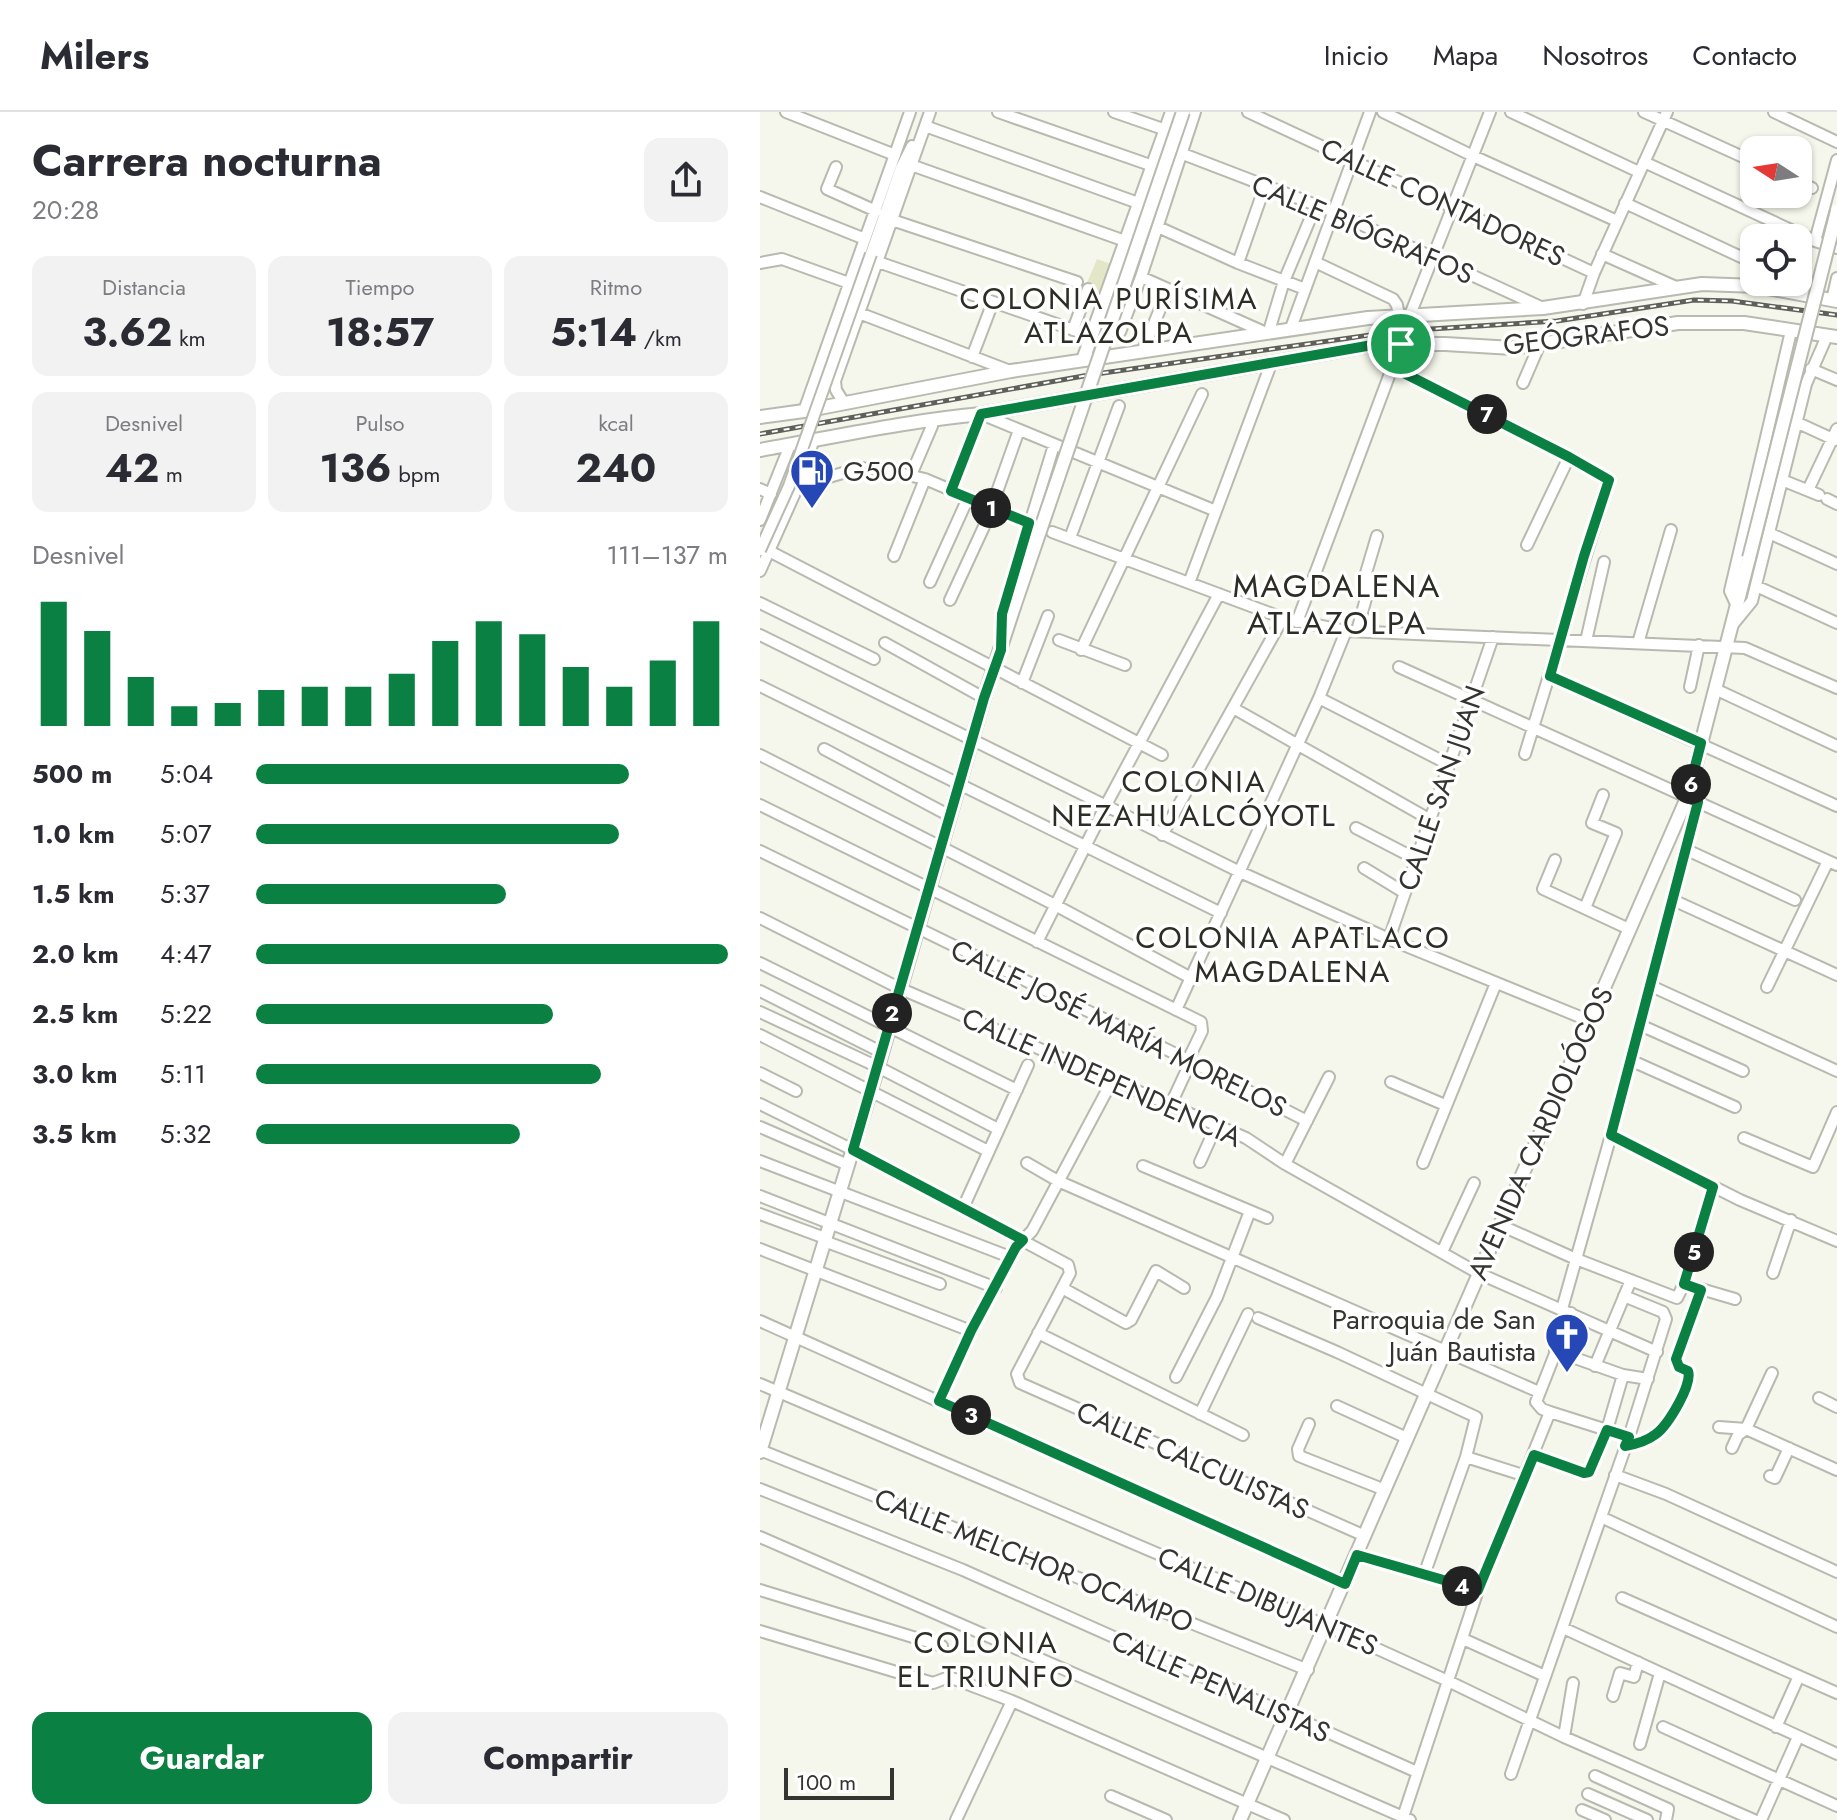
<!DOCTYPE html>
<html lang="es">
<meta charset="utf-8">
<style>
body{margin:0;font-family:Jost,sans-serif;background:#f2f2f3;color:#2b2b33;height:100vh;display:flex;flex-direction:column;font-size:30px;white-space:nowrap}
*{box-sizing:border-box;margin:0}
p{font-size:26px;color:#7c7c81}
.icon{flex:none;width:44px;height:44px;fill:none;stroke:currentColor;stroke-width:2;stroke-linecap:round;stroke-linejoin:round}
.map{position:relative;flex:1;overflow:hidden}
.panel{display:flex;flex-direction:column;background:#fff;width:760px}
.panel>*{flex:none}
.needle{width:52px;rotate:282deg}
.fabs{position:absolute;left:980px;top:24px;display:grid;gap:16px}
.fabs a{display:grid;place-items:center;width:72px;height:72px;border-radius:16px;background:#fff;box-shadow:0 2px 6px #0004;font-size:40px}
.scale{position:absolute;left:24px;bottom:20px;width:110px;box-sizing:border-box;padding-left:8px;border:4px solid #343530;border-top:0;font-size:22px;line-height:28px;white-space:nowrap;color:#343530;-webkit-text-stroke:6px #fff;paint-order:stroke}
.pin{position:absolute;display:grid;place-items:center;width:68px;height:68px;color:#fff;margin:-34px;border:4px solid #fff;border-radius:50%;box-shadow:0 2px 8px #0007}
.km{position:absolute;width:40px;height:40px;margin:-20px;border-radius:50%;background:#222;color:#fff;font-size:22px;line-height:40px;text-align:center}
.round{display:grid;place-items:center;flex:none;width:84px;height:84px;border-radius:16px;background:#f2f2f3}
.headline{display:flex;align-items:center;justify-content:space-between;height:136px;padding:0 32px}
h1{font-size:44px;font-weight:700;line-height:60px}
.stats{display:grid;grid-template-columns:repeat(3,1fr);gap:12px;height:136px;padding:8px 32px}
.stats div{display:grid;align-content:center;border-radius:16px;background:#f2f2f3;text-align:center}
.stats b{font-size:40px;font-weight:700}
.stats small{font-size:22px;font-weight:400}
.stats p{font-size:22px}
.chart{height:224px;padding:16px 32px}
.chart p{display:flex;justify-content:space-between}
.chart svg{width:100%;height:144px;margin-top:8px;stroke:#0b8043;stroke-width:6}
.action{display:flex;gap:16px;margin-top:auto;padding:16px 32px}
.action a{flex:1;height:92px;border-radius:16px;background:#0b8043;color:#fff;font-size:32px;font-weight:700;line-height:92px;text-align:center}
.action a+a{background:#f2f2f3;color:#2b2b33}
ul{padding:0 32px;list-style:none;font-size:26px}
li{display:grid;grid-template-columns:128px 96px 1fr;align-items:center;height:60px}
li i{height:20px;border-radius:10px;background:#0b8043}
header{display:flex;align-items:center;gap:48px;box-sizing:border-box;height:112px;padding:0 40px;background:#fff;border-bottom:2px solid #e1e1e2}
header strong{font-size:38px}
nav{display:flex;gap:44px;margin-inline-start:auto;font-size:28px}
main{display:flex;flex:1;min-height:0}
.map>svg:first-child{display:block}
.green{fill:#e4e6c8}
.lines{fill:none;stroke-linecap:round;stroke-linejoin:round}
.minor-casing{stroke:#b8b9af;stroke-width:14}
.major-casing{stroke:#b8b9af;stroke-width:16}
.minor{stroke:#fff;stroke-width:10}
.major{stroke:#fff;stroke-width:12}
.rail-casing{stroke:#5f6059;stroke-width:5}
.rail{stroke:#fff;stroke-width:2;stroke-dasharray:6;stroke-linecap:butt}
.minor-bridge-casing{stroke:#b8b9af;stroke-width:14;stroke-linecap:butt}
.major-bridge-casing{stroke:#b8b9af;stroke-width:16;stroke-linecap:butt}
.minor-bridge{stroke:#fff;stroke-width:10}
.major-bridge{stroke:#fff;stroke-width:12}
.route-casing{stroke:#fff;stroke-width:16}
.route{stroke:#0b8043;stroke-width:10}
.labels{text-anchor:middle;stroke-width:7;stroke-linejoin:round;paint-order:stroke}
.street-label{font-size:28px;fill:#343530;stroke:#fff}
.poi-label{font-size:28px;fill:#343530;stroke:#fff;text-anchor:start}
.neighbourhood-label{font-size:30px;letter-spacing:2px;fill:#2d2d25;stroke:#fff}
.quarter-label{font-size:32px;letter-spacing:2px;fill:#2d2d25;stroke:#fff}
</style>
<header>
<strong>Milers</strong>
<nav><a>Inicio</a><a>Mapa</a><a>Nosotros</a><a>Contacto</a></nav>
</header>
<main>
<section class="panel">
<div class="headline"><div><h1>Carrera nocturna</h1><p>20:28</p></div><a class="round"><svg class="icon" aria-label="share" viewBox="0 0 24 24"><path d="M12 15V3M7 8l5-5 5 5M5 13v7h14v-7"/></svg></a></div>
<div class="stats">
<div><p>Distancia</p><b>3.62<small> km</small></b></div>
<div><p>Tiempo</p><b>18:57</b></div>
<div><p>Ritmo</p><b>5:14<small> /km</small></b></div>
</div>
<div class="stats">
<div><p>Desnivel</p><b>42<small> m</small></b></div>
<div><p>Pulso</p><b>136<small> bpm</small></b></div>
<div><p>kcal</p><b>240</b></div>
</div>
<div class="chart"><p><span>Desnivel</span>111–137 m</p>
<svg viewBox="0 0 160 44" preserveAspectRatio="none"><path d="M5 44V6M15 44V15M25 44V29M35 44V38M45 44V37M55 44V33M65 44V32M75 44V32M85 44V28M95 44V18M105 44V12M115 44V16M125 44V26M135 44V32M145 44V24M155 44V12"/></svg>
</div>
<ul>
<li><b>500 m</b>5:04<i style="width:79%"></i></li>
<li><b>1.0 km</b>5:07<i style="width:77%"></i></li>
<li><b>1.5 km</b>5:37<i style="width:53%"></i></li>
<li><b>2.0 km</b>4:47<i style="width:100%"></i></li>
<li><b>2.5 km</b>5:22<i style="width:63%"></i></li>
<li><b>3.0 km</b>5:11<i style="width:73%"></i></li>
<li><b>3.5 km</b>5:32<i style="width:56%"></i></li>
</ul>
<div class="action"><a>Guardar</a><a>Compartir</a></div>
</section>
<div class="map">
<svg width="1077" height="1708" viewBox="0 0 1077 1708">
<rect width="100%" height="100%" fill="#f6f7ec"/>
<path class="green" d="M 337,147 L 351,152 L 339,180 L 326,173 Z"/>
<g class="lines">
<g class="minor-casing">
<path id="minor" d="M 26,0 L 135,43
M 238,0 L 393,54
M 354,0 L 406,18
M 488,0 L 834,161
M 623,0 L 713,44 L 857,109
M 751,0 L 879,60
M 884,0 L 994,50
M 1014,0 L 1077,30
M 165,14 L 381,92
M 423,42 L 574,100 L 781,195
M 884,50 L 1055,129 L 1077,136
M 151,53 L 368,130
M 76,55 L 67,77 L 116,99
M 1038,70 L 1052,76
M 0,85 L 105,127
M 865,91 L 994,151
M 132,108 L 317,170
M 398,115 L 478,151 L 545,177
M 1055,129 L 1077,48
M 111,142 L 141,56 L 152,34
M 842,142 L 916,175
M 118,150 L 331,224
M 555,150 L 633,187 L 637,193 L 639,204
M 0,151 L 22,147 L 89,171
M 478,151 L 505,74
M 381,165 L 504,220
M 1036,170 L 1042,173
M 1072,188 L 1077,166
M 823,192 L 834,161 L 907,0
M 99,201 L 250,259
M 650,203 L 730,0
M 531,216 L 610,0
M 313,218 L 328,177
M 509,219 L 524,169 L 556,93
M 360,220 L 381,165 L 435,0
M 383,238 L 408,178
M 212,245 L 233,190
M 632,255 L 809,345 L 849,368 L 765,642
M 1051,257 L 1077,268
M 763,271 L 779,234
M 84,291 L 76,278 L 75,269 L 170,0
M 44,299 L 150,0
M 1036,310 L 1075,328
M 151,363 L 172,314
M 1022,368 L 1059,383
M 38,374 L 100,356 L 131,359 L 165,367 L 269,411
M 0,377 L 11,382
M 1048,378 L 1077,317
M 191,379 L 221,302 L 456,399
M 1067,387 L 1077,392
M 0,408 L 30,333
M 292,420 L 523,506 L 586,519 L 985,536 L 1077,576
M 1009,421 L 1077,452
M 310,426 L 359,294
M 767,433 L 809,345
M 9,439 L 402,643
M 134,444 L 165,367
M 0,459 L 38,374 L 54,327
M 170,470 L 208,386
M 429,471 L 511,252
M 996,474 L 1077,511
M 190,488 L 227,408 L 259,318
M 0,491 L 114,547
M 976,492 L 970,479 L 1031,219
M 537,510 L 641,232
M 974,511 L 992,489 L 1046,272 L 1067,224
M 597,519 L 608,479 L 606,461 L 617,424
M 0,523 L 480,760 L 629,827 L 830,909
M 241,523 L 242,502 L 294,333
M 299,528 L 365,553
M 826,529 L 844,450
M 125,531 L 224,586
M 878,531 L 911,418
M 321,538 L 442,282
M 639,555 L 1077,753
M 790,564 L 1077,694
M 262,571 L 288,504
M 0,574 L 461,801
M 930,575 L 939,533
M 955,577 L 1077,634
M 559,586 L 688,652
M 473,596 L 669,707
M 64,637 L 190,704
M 0,643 L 295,793 L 431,866
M 0,693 L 441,910 L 442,919 L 428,948
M 596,716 L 656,747
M 402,723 L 523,506
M 927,738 L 1035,788
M 0,739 L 428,948 L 547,1009
M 795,748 L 783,777 L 869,817
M 604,756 L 645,781
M 913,788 L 1077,863
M 825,796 L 856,721 L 832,711 L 843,683
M 0,806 L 139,876 L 486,1026 L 525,1052 L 718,1161 L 897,1240
M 629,827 L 733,525
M 277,830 L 346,693 L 459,482
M 0,851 L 257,978
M 891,874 L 1077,959
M 1007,875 L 1068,749
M 0,879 L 121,940
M 416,898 L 559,586 L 586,519
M 0,900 L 118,955 L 238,1017
M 880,913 L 983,959
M 0,923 L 228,1039
M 870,948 L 975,995
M 0,961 L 36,979
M 631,970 L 685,993
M 0,992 L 93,1038 L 308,1153 L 310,1161 L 257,1262 L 260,1271 L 605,1424
M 411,992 L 430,951
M 0,1015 L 88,1053
M 851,1023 L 980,1088 L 1077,1129
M 984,1026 L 1053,1055 L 1077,1000
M 0,1049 L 250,1145
M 440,1050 L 457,1012
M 267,1051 L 298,1069 L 779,1280
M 663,1051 L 736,871
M 525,1052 L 569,965
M 383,1054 L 507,1106
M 0,1084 L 236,1176
M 203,1096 L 268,953
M 0,1102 L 65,1126
M 740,1113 L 816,1147 L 917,1186 L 924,1172 L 953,1075
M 64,1129 L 180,1172
M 0,1137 L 211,1219
M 682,1140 L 714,1071
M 1013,1161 L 1031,1108
M 924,1172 L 975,1187
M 302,1176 L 366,1211 L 371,1208 L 396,1159 L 424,1176
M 802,1197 L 851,1023 L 938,690
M 811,1201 L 776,1290 L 782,1297 L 790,1300 L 869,1325
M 498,1206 L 577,1240 L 716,1305 L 706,1345 L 664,1463
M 0,1209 L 585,1472
M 278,1221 L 483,1323
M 795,1239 L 863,1263 L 888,1267
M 835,1254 L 871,1168
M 416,1265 L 457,1185 L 490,1099
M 0,1272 L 567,1514 L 688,1569 L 804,1625 L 994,1708
M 1059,1286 L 1077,1295
M 179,1289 L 211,1219 L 256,1135 L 272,1119 L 352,969
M 577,1294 L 647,1326
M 440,1302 L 488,1202
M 549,1312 L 538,1337 L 539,1344 L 625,1378
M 959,1315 L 986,1317 L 1077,1358
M 865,1334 C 877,1332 887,1329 896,1322 C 908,1313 933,1272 928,1259 L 919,1255 L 916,1247 L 941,1178
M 972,1336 L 978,1323 L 986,1317 L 1012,1261
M 0,1338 L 548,1558
M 774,1343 L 824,1361 L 829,1360 L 847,1318 L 863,1263
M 706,1345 L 766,1364
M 855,1363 L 906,1382 L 1077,1460
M 1010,1364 L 1015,1366 L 1029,1336
M 0,1377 L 203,1458 L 657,1660
M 841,1405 L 1077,1515
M 0,1425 L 650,1708
M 597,1443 L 718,1478
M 0,1478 L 182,1534
M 862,1486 L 1077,1581
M 803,1516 L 1077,1642
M 0,1519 L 173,1571 L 189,1565 L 252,1589 L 524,1708
M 703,1527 L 785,1564
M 853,1584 L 860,1561 L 874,1565 L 878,1550
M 903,1615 L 1077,1694
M 1016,1615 L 1039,1564
M 804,1625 L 813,1571
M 880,1632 L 900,1561
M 751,1662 L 869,1325 L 906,1207 L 903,1200 L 864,1184
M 835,1664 L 908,1697 L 906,1708
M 828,1682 L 887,1708
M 351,1684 L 406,1708
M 822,1698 L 845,1708
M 196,1708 L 252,1589
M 642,1708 L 718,1478 L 790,1300
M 1001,1708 L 1038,1625"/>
</g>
<g class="major-casing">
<path id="major" d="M 323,248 L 412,0
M 0,305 L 44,299 L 251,259 L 608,206 L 783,196 L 942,172 L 997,174 L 1077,189
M 0,338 C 74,325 146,309 221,302 L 618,232 L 685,232 L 753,236 L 918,211 L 984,211 L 1077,225
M 0,1340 L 118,955 L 224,586 L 254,495
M 480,1708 L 927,686 L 989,446"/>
</g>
<use href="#minor" class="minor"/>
<use href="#major" class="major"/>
<g class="rail-casing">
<path id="rail" d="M 0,322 L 329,263 L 639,219 L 797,209 L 934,188 L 972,189 L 1077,203"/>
</g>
<use href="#rail" class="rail"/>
<g class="minor-bridge-casing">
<path id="minor-bridge" d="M 0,438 L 29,374 L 111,142"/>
</g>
<g class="major-bridge-casing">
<path id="major-bridge" d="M 989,446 L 1077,99
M 254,495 L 423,0"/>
</g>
<use href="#minor-bridge" class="minor-bridge"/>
<use href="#major-bridge" class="major-bridge"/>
</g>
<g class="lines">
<g class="route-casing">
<path id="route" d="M 618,232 L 641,232 L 632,255 L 809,345 L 849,368 L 824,444 L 790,564 L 941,631 L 927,686 L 938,690 L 851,1023 L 953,1075 L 924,1172 L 941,1178 L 916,1247 L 919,1255 L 928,1259 C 933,1272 908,1313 896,1322 C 887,1329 877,1332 865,1334 L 869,1325 L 847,1318 L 829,1360 L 824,1361 L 774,1343 L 718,1478 L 597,1443 L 585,1472 L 179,1289 L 211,1219 L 256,1135 L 263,1128 L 93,1038 L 224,586 L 241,538 L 242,502 L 269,411 L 191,379 L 221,302 Z"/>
</g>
<use href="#route" class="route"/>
</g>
<defs>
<g id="fuel-pin" transform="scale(2.3)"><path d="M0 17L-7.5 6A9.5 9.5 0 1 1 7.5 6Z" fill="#2648b7" stroke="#fff"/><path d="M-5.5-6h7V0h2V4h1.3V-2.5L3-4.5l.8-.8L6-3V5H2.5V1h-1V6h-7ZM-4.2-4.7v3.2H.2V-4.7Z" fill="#fff"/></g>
<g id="church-pin" transform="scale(2.3)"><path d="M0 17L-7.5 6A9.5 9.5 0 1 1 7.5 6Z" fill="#2648b7" stroke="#fff"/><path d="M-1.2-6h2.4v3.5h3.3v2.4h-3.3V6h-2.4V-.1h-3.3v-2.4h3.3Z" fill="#fff"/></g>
</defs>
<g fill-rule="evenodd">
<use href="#fuel-pin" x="52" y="359"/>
<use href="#church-pin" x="807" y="1223"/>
</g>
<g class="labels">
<g class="street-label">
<text transform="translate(683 90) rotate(25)" y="10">CALLE CONTADORES</text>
<text transform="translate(603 117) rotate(23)" y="10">CALLE BIÓGRAFOS</text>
<text transform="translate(826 223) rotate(-7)" y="10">GEÓGRAFOS</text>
<text transform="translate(681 676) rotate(-71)" y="10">CALLE SAN JUAN</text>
<text transform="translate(359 916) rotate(26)" y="10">CALLE JOSÉ MARÍA MORELOS</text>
<text transform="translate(342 965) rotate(24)" y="10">CALLE INDEPENDENCIA</text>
<text transform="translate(780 1021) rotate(-66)" y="10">AVENIDA CARDIOLÓGOS</text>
<text transform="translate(433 1348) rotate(24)" y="10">CALLE CALCULISTAS</text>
<text transform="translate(274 1448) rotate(22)" y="10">CALLE MELCHOR OCAMPO</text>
<text transform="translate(508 1489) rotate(23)" y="10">CALLE DIBUJANTES</text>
<text transform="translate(461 1574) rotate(24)" y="10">CALLE PENALISTAS</text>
</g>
<g class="poi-label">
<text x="83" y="369">G500</text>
<text x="776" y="1217" text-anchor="end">Parroquia de San<tspan x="776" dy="32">Juán Bautista</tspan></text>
</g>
<g class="neighbourhood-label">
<text x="349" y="197">COLONIA PURÍSIMA<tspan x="349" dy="34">ATLAZOLPA</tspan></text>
<text x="434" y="680">COLONIA<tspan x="434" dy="34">NEZAHUALCÓYOTL</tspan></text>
<text x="533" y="836">COLONIA APATLACO<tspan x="533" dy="34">MAGDALENA</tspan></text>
<text x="226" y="1541">COLONIA<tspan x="226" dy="34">EL TRIUNFO</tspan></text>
</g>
<g class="quarter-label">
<text x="577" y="485">MAGDALENA<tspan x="577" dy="37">ATLAZOLPA</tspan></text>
</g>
</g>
</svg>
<div class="fabs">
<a><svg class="needle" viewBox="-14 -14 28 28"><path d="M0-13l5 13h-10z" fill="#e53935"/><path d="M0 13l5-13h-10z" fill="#7c7c81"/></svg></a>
<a><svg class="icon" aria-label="locate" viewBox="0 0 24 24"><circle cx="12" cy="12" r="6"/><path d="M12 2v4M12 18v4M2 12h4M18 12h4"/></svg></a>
</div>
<div class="scale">100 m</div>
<div class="pin" style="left:641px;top:232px;background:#1e9e55"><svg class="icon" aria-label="arrive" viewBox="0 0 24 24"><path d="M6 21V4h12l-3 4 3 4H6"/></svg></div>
<b class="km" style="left:231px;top:396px">1</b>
<b class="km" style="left:132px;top:901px">2</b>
<b class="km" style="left:211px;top:1303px">3</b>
<b class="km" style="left:702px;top:1474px">4</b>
<b class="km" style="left:934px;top:1140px">5</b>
<b class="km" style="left:931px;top:672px">6</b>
<b class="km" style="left:727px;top:302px">7</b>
</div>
</main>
